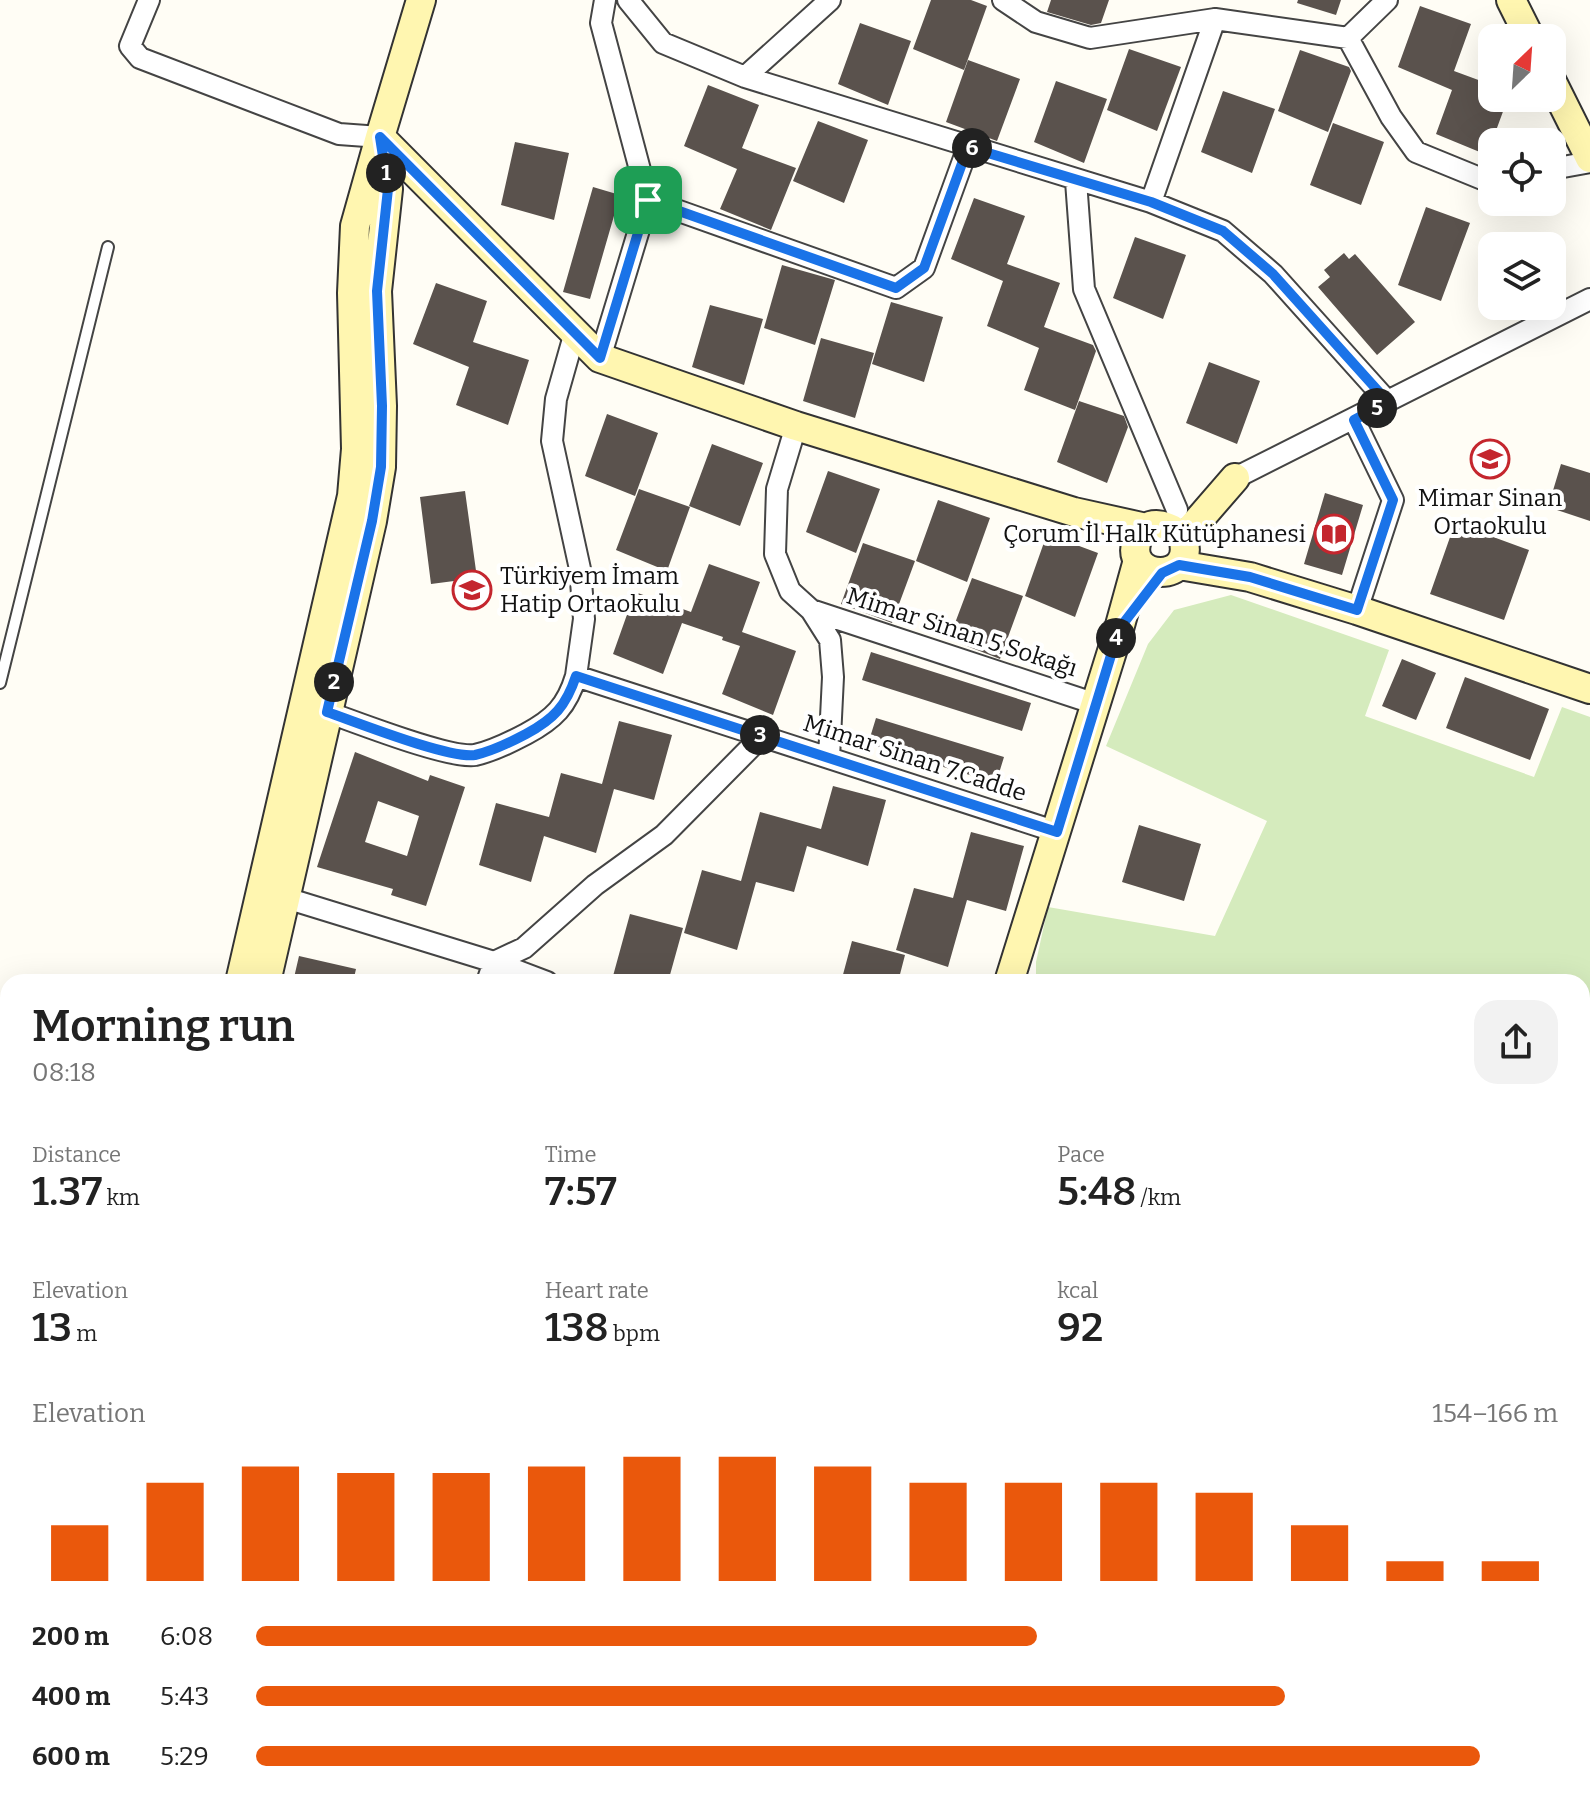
<!DOCTYPE html>
<meta charset="utf-8">
<style>
body{margin:0;font-family:Bitter,serif;background:#f2f2f2;color:#222;height:100vh;display:flex;flex-direction:column;font-size:30px;white-space:nowrap}
*{box-sizing:border-box;margin:0}
p{font-size:26px;color:#767676}
.icon{flex:none;width:44px;height:44px;fill:none;stroke:currentColor;stroke-width:2;stroke-linecap:round;stroke-linejoin:round}
.map{position:relative;flex:1;overflow:hidden}
.sheet{position:absolute;left:0px;top:974px;width:1590px;height:830px;display:flex;flex-direction:column;background:#fff;border-radius:24px 24px 0 0;box-shadow:0 8px 32px #0002}
.sheet>*{flex:none}
.needle{width:52px;rotate:25deg}
.buttons{position:absolute;left:1478px;top:24px;display:grid;gap:16px}
.buttons a{display:grid;place-items:center;width:88px;height:88px;border-radius:16px;background:#fff;box-shadow:0 8px 32px #0002;font-size:40px}
.pin{position:absolute;display:grid;place-items:center;width:68px;height:68px;color:#fff;margin:-34px;border-radius:16px;box-shadow:0 4px 12px #0006}
.km{position:absolute;width:40px;height:40px;margin:-20px;border-radius:50%;background:#222;color:#fff;font-size:22px;line-height:40px;text-align:center}
.round{display:grid;place-items:center;flex:none;width:84px;height:84px;border-radius:24px;background:#f2f2f2}
.headline{display:flex;align-items:center;justify-content:space-between;height:136px;padding:0 32px}
h1{font-size:44px;font-weight:600;line-height:60px}
.figures{display:grid;grid-template-columns:repeat(3,1fr);gap:12px;height:136px;padding:8px 32px}
.figures div{display:grid;align-content:center}
.figures b{font-size:40px;font-weight:600}
.figures small{font-size:22px;font-weight:400}
.figures p{font-size:22px}
.chart{height:224px;padding:16px 32px}
.chart p{display:flex;justify-content:space-between}
.chart svg{width:100%;height:144px;margin-top:8px;stroke:#ea580c;stroke-width:6}
ul{padding:0 32px;list-style:none;font-size:26px}
li{display:grid;grid-template-columns:128px 96px 1fr;align-items:center;height:60px}
li i{height:20px;border-radius:10px;background:#ea580c}
.map>svg:first-child{display:block}
.green{fill:#d5ebbd}
.pitch{fill:#e6f2cf}
.building{fill:#5a524d;fill-rule:evenodd}
.lines{fill:none;stroke-linecap:round;stroke-linejoin:round}
.lane-casing{stroke:#444;stroke-width:14}
.street-casing{stroke:#444;stroke-width:24}
.secondary-casing{stroke:#333;stroke-width:32}
.lane{stroke:#fff;stroke-width:10}
.street{stroke:#fff;stroke-width:20}
.secondary{stroke:#fff6b0;stroke-width:28}
.route-casing{stroke:#fff;stroke-width:16}
.route{stroke:#1a73e8;stroke-width:10}
.labels{text-anchor:middle;stroke-width:8;stroke-linejoin:round;paint-order:stroke}
.poi-label{font-size:24px;fill:#111;stroke:#fff}
.street-label{font-size:24px;fill:#111;stroke:#fff}
</style>
<div class="map">
<svg width="1590" height="1803" viewBox="0 0 1590 1803">
<rect width="100%" height="100%" fill="#fffdf5"/>
<path class="green" d="M 1231,595 L 1389,650 L 1365,716 L 1534,777 L 1562,707 L 1590,717 L 1590,1163 L 1582,1185 L 1582,982 L 1036,982 L 1036,962 L 1048,907 L 1215,936 L 1267,821 L 1106,746 L 1148,644 L 1174,610 Z
M 1582,1342 L 1590,1345 L 1590,1454 L 1582,1452 Z"/>
<path class="pitch" d="M 1590,1190 L 1590,1307 L 1582,1305 L 1582,1213 Z"/>
<path class="building" d="M 931,0 L 971,0 L 987,6 L 964,70 L 913,49 Z
M 1051,0 L 1109,0 L 1101,23 L 1091,25 L 1047,12 Z
M 1298,0 L 1341,0 L 1336,15 L 1297,3 Z
M 1420,6 L 1471,24 L 1454,71 L 1492,85 L 1492,98 L 1508,98 L 1487,155 L 1436,134 L 1452,90 L 1398,67 Z
M 860,23 L 911,41 L 888,105 L 838,84 Z
M 1129,49 L 1181,67 L 1157,131 L 1107,110 Z
M 1300,50 L 1349,67 L 1351,71 L 1328,132 L 1278,111 Z
M 968,60 L 1020,79 L 997,141 L 946,122 Z
M 1056,81 L 1107,99 L 1084,163 L 1034,142 Z
M 708,85 L 759,105 L 742,148 L 796,168 L 771,230 L 720,209 L 737,169 L 684,146 Z
M 1223,91 L 1275,109 L 1252,173 L 1201,152 Z
M 818,121 L 868,140 L 844,203 L 793,181 Z
M 1333,123 L 1384,142 L 1361,205 L 1310,185 Z
M 515,142 L 569,153 L 554,220 L 501,205 Z
M 593,187 L 620,195 L 590,299 L 563,292 Z
M 974,198 L 1025,216 L 1007,264 L 1060,283 L 1044,327 L 1093,345 L 1096,351 L 1075,410 L 1024,390 L 1039,348 L 987,326 L 1003,281 L 951,259 Z
M 1426,207 L 1470,223 L 1441,301 L 1398,285 Z
M 1135,237 L 1186,255 L 1163,319 L 1113,298 Z
M 1344,253 L 1349,259 L 1355,254 L 1415,322 L 1377,355 L 1318,287 L 1330,277 L 1324,270 Z
M 782,265 L 835,280 L 815,345 L 764,328 Z
M 436,283 L 487,301 L 473,342 L 529,360 L 508,425 L 456,405 L 469,367 L 413,344 Z
M 891,302 L 943,317 L 924,382 L 872,364 Z
M 710,305 L 763,319 L 744,385 L 692,367 Z
M 821,338 L 874,353 L 855,418 L 803,401 Z
M 1209,362 L 1260,381 L 1237,444 L 1186,423 Z
M 1079,401 L 1124,416 L 1128,427 L 1107,483 L 1057,462 Z
M 607,414 L 658,433 L 635,496 L 585,476 Z
M 712,444 L 763,463 L 740,526 L 689,506 Z
M 1561,464 L 1590,473 L 1590,521 L 1548,507 Z
M 828,471 L 880,489 L 856,553 L 806,532 Z
M 639,489 L 690,507 L 667,571 L 616,550 Z
M 465,491 L 477,578 L 431,584 L 420,497 Z
M 1325,493 L 1363,505 L 1342,575 L 1304,564 Z
M 938,500 L 990,518 L 967,582 L 916,561 Z
M 1455,523 L 1529,550 L 1504,620 L 1430,594 Z
M 1047,534 L 1098,553 L 1075,617 L 1025,596 Z
M 863,543 L 915,561 L 892,623 L 841,604 Z
M 709,564 L 760,582 L 742,632 L 796,651 L 773,715 L 722,694 L 740,646 L 722,640 L 723,637 L 682,623 L 663,674 L 613,654 L 635,592 L 691,612 Z
M 972,578 L 1023,596 L 1000,659 L 949,639 Z
M 871,652 L 1031,703 L 1022,731 L 862,680 Z
M 1402,659 L 1436,673 L 1416,720 L 1382,706 Z
M 1465,677 L 1549,709 L 1530,760 L 1446,728 Z
M 876,718 L 1004,757 L 996,783 L 868,744 Z
M 619,721 L 672,735 L 654,800 L 614,789 L 596,853 L 544,836 L 531,882 L 479,865 L 496,803 L 549,817 L 561,773 L 602,784 Z
M 355,752 L 428,781 L 430,775 L 465,787 L 426,906 L 391,895 L 393,889 L 317,867 ZM 378,801 L 419,816 L 407,856 L 365,842 Z
M 833,786 L 886,800 L 868,866 L 807,846 L 794,892 L 756,882 L 737,950 L 684,933 L 702,870 L 741,881 L 760,812 L 821,829 Z
M 1139,825 L 1201,844 L 1184,901 L 1122,882 Z
M 971,832 L 1024,846 L 1006,911 L 967,900 L 948,967 L 896,950 L 914,888 L 953,898 Z
M 630,914 L 683,928 L 668,982 L 632,982 L 613,976 Z
M 852,941 L 905,955 L 898,982 L 841,982 Z
M 299,956 L 356,969 L 353,982 L 293,982 Z"/>
<g class="lines">
<g class="lane-casing">
<path id="lane" d="M 0,683 L 108,247"/>
</g>
<g class="street-casing">
<path id="street" d="M 149,0 L 130,46 L 140,58 L 339,134 L 380,137
M 628,0 L 663,43 L 745,77 L 1151,202 L 1223,231 L 1273,274 L 1388,402
M 1003,0 L 1036,22 L 1090,38 L 1215,19 L 1348,38 L 1391,117 L 1416,152 L 1487,181 L 1492,180
M 1348,38 L 1387,0
M 745,77 L 830,0
M 1552,169 L 1590,162
M 1076,181 L 1084,289 L 1177,510
M 648,200 L 896,288 L 924,268 L 968,147
M 1151,202 L 1215,19
M 575,332 L 556,399 L 552,441 L 580,569 L 584,619 L 576,676
M 600,358 L 648,200 L 601,23 L 605,0
M 1354,420 L 1393,500 L 1357,610
M 796,426 L 777,489 L 775,554 L 790,591 L 811,610 L 830,640 L 833,677 L 829,758
M 1235,478 L 1590,299
M 811,610 L 1096,704
M 327,712 C 356,722 449,759 475,755 C 493,751 509,743 526,734 C 554,719 567,706 576,676 L 1057,832
M 273,894 L 494,962 L 547,982
M 487,982 L 494,962 L 524,948 L 595,885 L 664,835 L 762,736
M 0,1561 L 8,1563
M 1582,1636 L 1590,1638
M 0,1699 L 8,1698
M 358,1796 L 359,1803
M 543,1796 L 544,1803
M 64,1803 L 66,1796
M 156,1803 L 159,1796
M 911,1803 L 913,1796
M 1265,1803 L 1267,1796"/>
</g>
<g class="secondary-casing">
<path id="secondary" d="M 421,0 L 380,137 L 600,358 L 796,426 L 1074,512 L 1146,528
M 1511,0 L 1530,38
M 1552,82 L 1590,158
M 1183,538 C 1170,524 1145,517 1137,540 C 1123,581 1197,585 1183,538 L 1235,478
M 1179,565 L 1250,577 L 1357,610 L 1590,689
M 240,982 L 352,496 L 356,449 L 352,293 L 355,226 L 380,137
M 266,982 L 372,521 L 381,467 L 382,406 L 377,291 L 388,189 L 381,145
M 1009,982 L 1119,629 L 1138,560
M 0,1417 L 8,1419
M 0,1439 L 8,1441
M 1582,1470 L 1590,1472
M 1393,1796 L 1423,1803
M 1504,1796 L 1535,1803"/>
</g>
<use href="#lane" class="lane"/>
<use href="#street" class="street"/>
<use href="#secondary" class="secondary"/>
</g>
<g class="lines">
<g class="route-casing">
<path id="route" d="M 380,137 L 600,358 L 648,200 L 896,288 L 924,268 L 968,147 L 1151,202 L 1223,231 L 1273,274 L 1388,402 L 1354,420 L 1393,500 L 1357,610 L 1250,577 L 1179,565 L 1162,573 L 1119,629 L 1057,832 L 576,676 C 566,706 554,719 526,734 C 509,743 493,751 475,755 C 449,759 356,722 327,712 L 372,521 L 381,467 L 382,406 L 377,291 L 388,189 Z"/>
</g>
<use href="#route" class="route"/>
</g>
<defs>
<g id="school-ring" transform="scale(2)"><circle r="9.5" fill="#fff" stroke="#c4262e" stroke-width="1.5"/><path d="M0-5L7-2L0 1L-7-2ZM-4 1L0 2.5L4 1V4Q0 6-4 4Z" fill="#c4262e"/></g>
<g id="library-ring" transform="scale(2)"><circle r="9.5" fill="#fff" stroke="#c4262e" stroke-width="1.5"/><path d="M-6-4Q-3-5.5-.7-3.5V5Q-3 3-6 4ZM6-4Q3-5.5 .7-3.5V5Q3 3 6 4Z" fill="#c4262e"/></g>
</defs>
<g fill-rule="evenodd">
<use href="#school-ring" x="1490" y="459"/>
<use href="#library-ring" x="1334" y="534"/>
<use href="#school-ring" x="472" y="590"/>
</g>
<g class="labels">
<g class="poi-label">
<text x="1490" y="506">Mimar Sinan<tspan x="1490" dy="28">Ortaokulu</tspan></text>
<text x="1306" y="542" text-anchor="end">Çorum İl Halk Kütüphanesi</text>
<text x="500" y="584" text-anchor="start">Türkiyem İmam<tspan x="500" dy="28">Hatip Ortaokulu</tspan></text>
</g>
<g class="street-label">
<text transform="translate(962 632) rotate(18)" y="8">Mimar Sinan 5.Sokağı</text>
<text transform="translate(915 758) rotate(18)" y="8">Mimar Sinan 7.Cadde</text>
</g>
</g>
</svg>
<div class="buttons">
<a><svg class="needle" viewBox="-14 -14 28 28"><path d="M0-13l5 13h-10z" fill="#e53935"/><path d="M0 13l5-13h-10z" fill="#767676"/></svg></a>
<a><svg class="icon" aria-label="locate" viewBox="0 0 24 24"><circle cx="12" cy="12" r="6"/><path d="M12 2v4M12 18v4M2 12h4M18 12h4"/></svg></a>
<a><svg class="icon" aria-label="layers" viewBox="0 0 24 24"><path d="M12 4l9 5-9 5-9-5zM3 14l9 5 9-5"/></svg></a>
</div>
<div class="pin" style="left:648px;top:200px;background:#1e9e55"><svg class="icon" aria-label="arrive" viewBox="0 0 24 24"><path d="M6 21V4h12l-3 4 3 4H6"/></svg></div>
<b class="km" style="left:386px;top:173px">1</b>
<b class="km" style="left:334px;top:682px">2</b>
<b class="km" style="left:760px;top:735px">3</b>
<b class="km" style="left:1116px;top:638px">4</b>
<b class="km" style="left:1377px;top:408px">5</b>
<b class="km" style="left:972px;top:148px">6</b>
<section class="sheet">
<div class="headline"><div><h1>Morning run</h1><p>08:18</p></div><a class="round"><svg class="icon" aria-label="share" viewBox="0 0 24 24"><path d="M12 15V3M7 8l5-5 5 5M5 13v7h14v-7"/></svg></a></div>
<div class="figures">
<div><p>Distance</p><b>1.37<small> km</small></b></div>
<div><p>Time</p><b>7:57</b></div>
<div><p>Pace</p><b>5:48<small> /km</small></b></div>
</div>
<div class="figures">
<div><p>Elevation</p><b>13<small> m</small></b></div>
<div><p>Heart rate</p><b>138<small> bpm</small></b></div>
<div><p>kcal</p><b>92</b></div>
</div>
<div class="chart"><p><span>Elevation</span>154–166 m</p>
<svg viewBox="0 0 160 44" preserveAspectRatio="none"><path d="M5 44V27M15 44V14M25 44V9M35 44V11M45 44V11M55 44V9M65 44V6M75 44V6M85 44V9M95 44V14M105 44V14M115 44V14M125 44V17M135 44V27M145 44V38M155 44V38"/></svg>
</div>
<ul>
<li><b>200 m</b>6:08<i style="width:60%"></i></li>
<li><b>400 m</b>5:43<i style="width:79%"></i></li>
<li><b>600 m</b>5:29<i style="width:94%"></i></li>
</ul>
</section>
</div>
